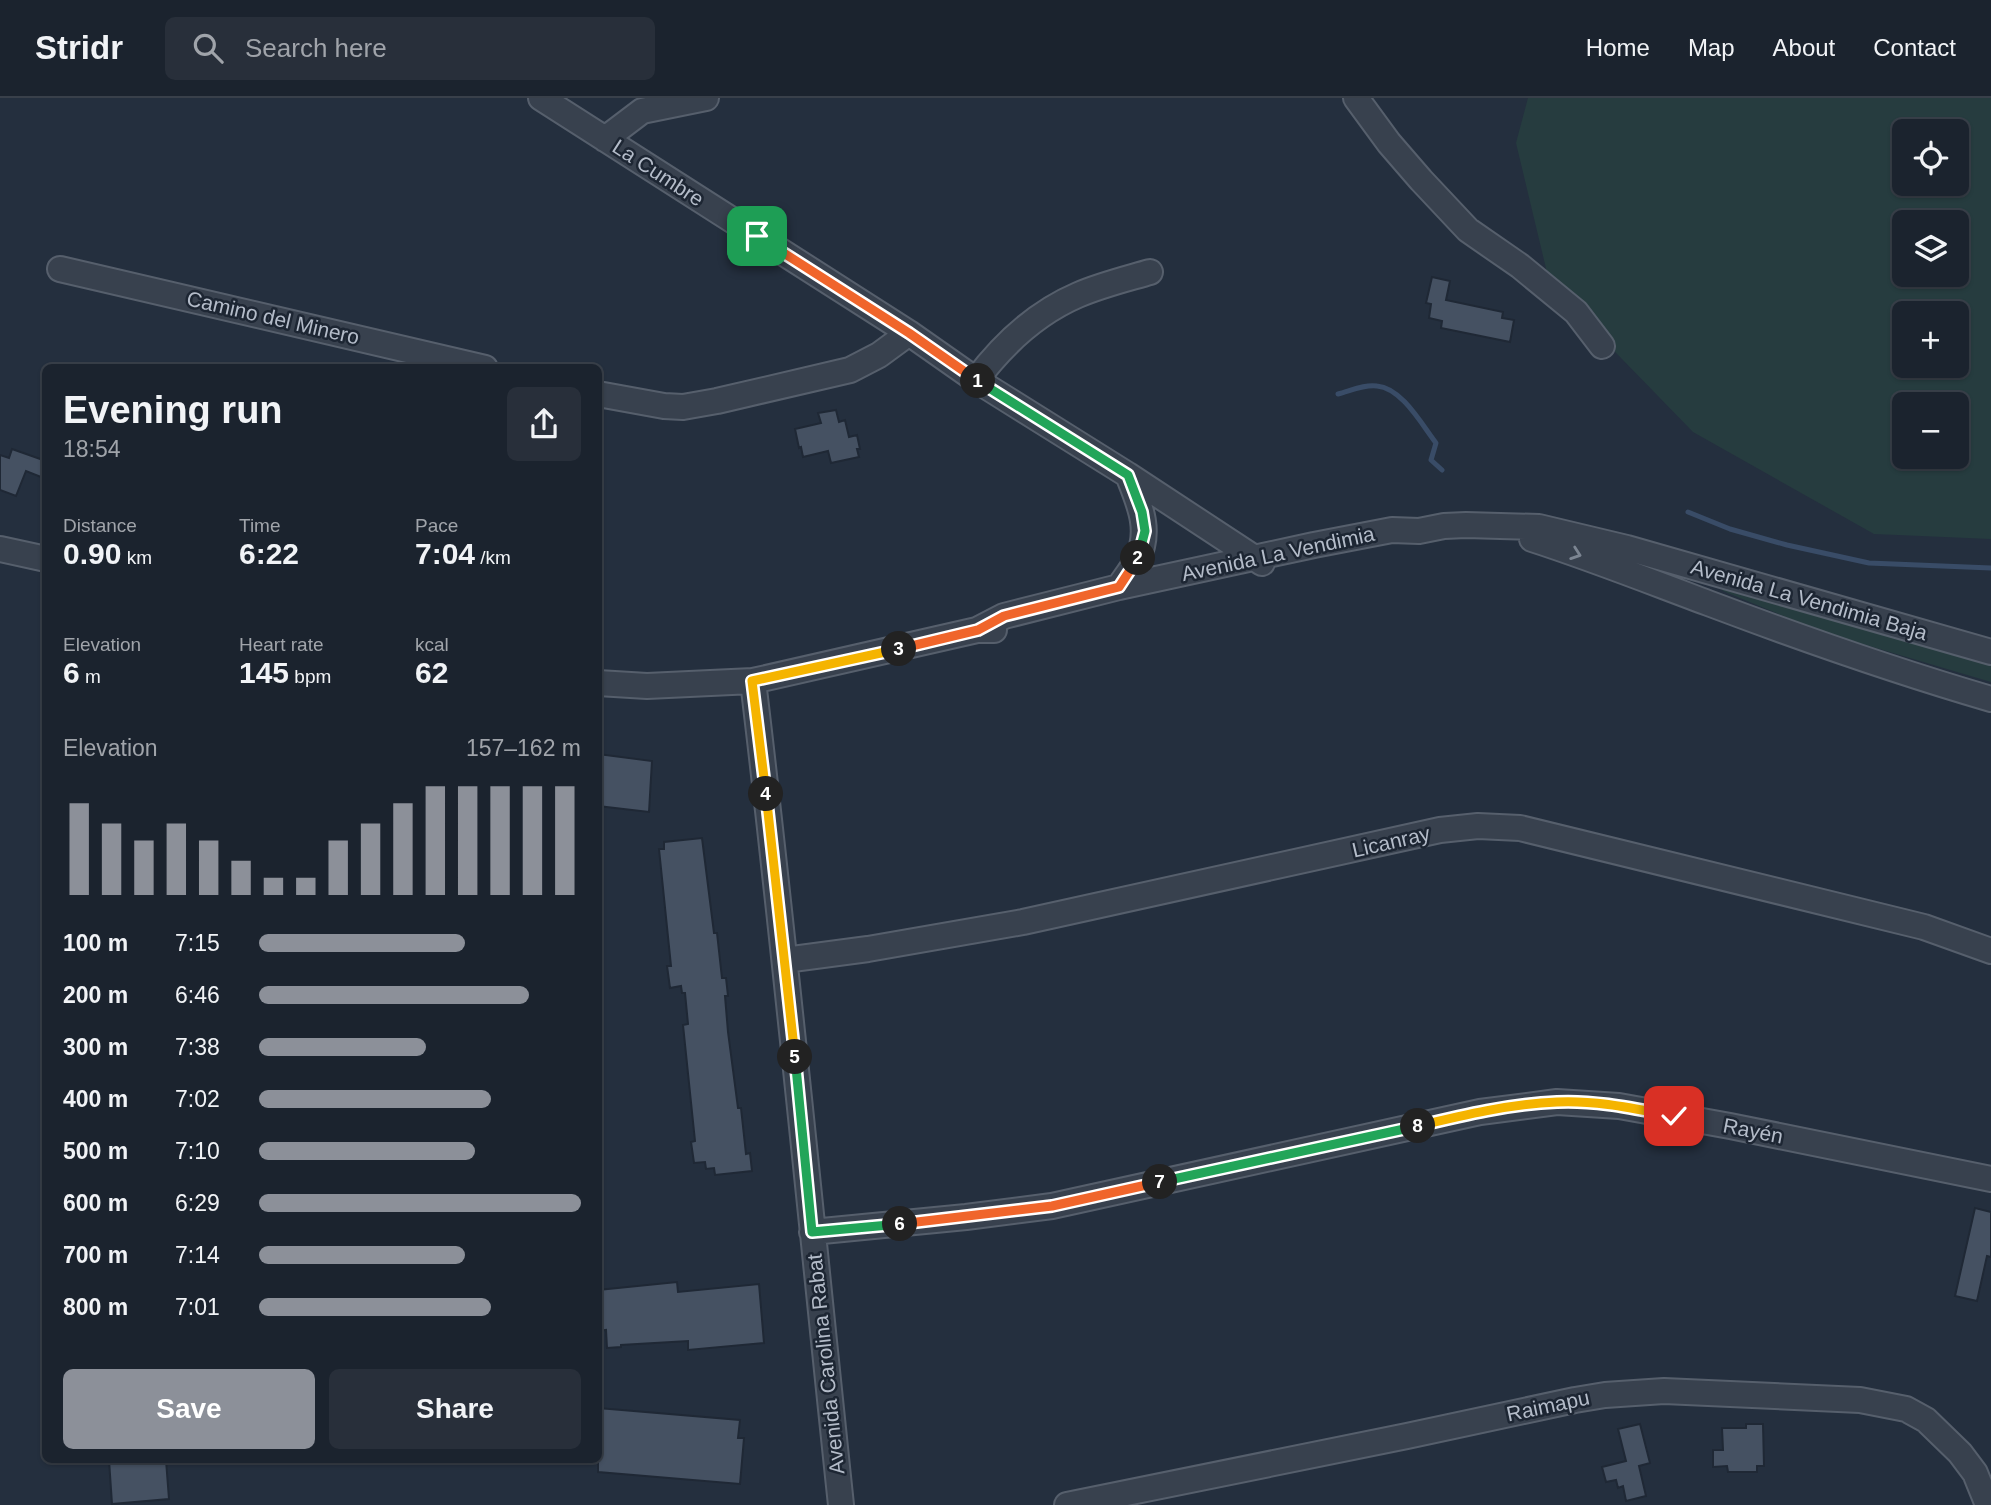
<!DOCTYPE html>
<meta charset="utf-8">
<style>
body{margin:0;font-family:Helvetica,sans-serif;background:#282f3a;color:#f1f3f6;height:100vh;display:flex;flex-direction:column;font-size:26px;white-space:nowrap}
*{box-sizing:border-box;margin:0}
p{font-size:23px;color:#a0a4aa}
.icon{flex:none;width:38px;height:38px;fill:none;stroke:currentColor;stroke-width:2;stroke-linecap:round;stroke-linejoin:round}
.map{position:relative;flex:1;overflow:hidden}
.details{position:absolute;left:42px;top:266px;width:560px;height:1099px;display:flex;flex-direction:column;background:#1b232e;border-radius:10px;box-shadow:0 2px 5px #0004,0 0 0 2px #39404a}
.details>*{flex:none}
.fabs{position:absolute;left:1892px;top:21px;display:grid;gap:14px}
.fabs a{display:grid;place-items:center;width:77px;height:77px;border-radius:10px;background:#1b232e;box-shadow:0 2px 5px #0004,0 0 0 2px #39404a;font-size:35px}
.pin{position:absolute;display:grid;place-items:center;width:60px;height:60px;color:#fff;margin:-30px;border-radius:14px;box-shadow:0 4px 10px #0006}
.km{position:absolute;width:35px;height:35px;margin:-18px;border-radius:50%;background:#222;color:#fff;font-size:19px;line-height:35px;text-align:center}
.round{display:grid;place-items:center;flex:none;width:74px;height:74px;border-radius:10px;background:#282f3a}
.overview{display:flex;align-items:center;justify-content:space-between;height:119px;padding:0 21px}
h1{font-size:38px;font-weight:700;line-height:52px}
.metrics{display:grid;grid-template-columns:repeat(3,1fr);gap:10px;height:119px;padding:7px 21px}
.metrics div{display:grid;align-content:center}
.metrics b{font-size:30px;font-weight:700}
.metrics small{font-size:19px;font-weight:400}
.metrics p{font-size:19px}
.chart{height:196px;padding:14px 21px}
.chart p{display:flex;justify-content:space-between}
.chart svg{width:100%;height:126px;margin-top:7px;stroke:#8c9099;stroke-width:6}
.primary-button{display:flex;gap:14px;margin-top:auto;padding:14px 21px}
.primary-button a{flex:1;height:80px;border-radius:10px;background:#8c9099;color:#fff;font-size:28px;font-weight:700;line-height:80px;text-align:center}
.primary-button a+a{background:#282f3a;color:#f1f3f6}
ul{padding:0 21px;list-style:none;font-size:23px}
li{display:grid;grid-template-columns:112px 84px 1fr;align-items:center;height:52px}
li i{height:18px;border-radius:9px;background:#8c9099}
header{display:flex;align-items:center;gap:42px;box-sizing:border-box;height:98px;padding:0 35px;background:#1b232e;border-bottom:2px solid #39404a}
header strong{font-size:33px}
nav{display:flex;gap:38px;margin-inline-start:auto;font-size:24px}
.search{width:490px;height:63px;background:#282f3a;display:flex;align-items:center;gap:18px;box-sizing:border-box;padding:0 24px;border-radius:10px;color:#a0a4aa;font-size:26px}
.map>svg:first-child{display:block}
.green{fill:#263c3f;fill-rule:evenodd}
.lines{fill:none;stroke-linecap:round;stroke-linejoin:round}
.stream{stroke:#394c67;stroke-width:5}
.building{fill:#455162;stroke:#1f2835;stroke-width:2}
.minor-casing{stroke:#565f6c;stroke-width:28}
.minor{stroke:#38414e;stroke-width:24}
.oneway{stroke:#7c8592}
.split-1-casing{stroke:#fff;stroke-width:14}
.split-2-casing{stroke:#fff;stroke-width:14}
.split-3-casing{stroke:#fff;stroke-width:14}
.split-4-casing{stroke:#fff;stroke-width:14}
.split-5-casing{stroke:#fff;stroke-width:14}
.split-6-casing{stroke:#fff;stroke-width:14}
.split-7-casing{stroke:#fff;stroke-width:14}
.split-8-casing{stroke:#fff;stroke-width:14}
.split-9-casing{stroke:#fff;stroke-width:14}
.split-1{stroke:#f0652b;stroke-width:9}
.split-2{stroke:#22a559;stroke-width:9}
.split-3{stroke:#f0652b;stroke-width:9}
.split-4{stroke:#f5b400;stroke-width:9}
.split-5{stroke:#f5b400;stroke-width:9}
.split-6{stroke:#22a559;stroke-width:9}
.split-7{stroke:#f0652b;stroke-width:9}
.split-8{stroke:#22a559;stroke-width:9}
.split-9{stroke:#f5b400;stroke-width:9}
.labels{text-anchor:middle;stroke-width:5;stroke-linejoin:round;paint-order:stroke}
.street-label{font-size:21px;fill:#b4bcc9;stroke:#1d2633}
</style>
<header>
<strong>Stridr</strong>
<div class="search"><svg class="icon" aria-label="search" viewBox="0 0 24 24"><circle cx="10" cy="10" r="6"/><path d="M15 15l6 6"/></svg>Search here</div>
<nav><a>Home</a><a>Map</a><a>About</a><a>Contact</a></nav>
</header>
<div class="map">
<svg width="1991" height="1407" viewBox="0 0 1991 1407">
<rect width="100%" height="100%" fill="#242f3e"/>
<path class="green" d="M 1528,0 L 1991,0 L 1991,441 L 1874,436 L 1693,334 L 1550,187 L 1516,45 ZM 1904,33 L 1956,33 L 1956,86 L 1904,86 ZM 1904,124 L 1956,124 L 1956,177 L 1904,177 ZM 1904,215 L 1956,215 L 1956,268 L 1904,268 ZM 1904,306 L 1956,306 L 1956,359 L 1904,359 Z
M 1718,486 L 1991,565 L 1991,584 L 1822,534 L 1723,493 Z"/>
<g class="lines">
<path class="stream" d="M 1338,296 C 1350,293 1365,286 1377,288 C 1402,290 1422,327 1436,345 L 1431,362 L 1442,372
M 1688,414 L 1730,431 L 1787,447 L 1869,465 L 1991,470"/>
</g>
<path class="building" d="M 1432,179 L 1450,183 L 1446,202 L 1503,214 L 1502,220 L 1514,222 L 1510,244 L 1441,230 L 1442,223 L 1429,220 L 1431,206 L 1426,205 Z
M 836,312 L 839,324 L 845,322 L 849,339 L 857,337 L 860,351 L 857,351 L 859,359 L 831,365 L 828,353 L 803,359 L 801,349 L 799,350 L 795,331 L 821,325 L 818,315 Z
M 12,351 L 46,363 L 46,381 L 26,373 L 16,398 L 0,392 L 0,357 L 9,360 Z
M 598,656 L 652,663 L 649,714 L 598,708 Z
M 702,740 L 714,835 L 717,835 L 722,880 L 726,880 L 728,898 L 725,898 L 728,934 L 738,1010 L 741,1010 L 746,1056 L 750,1055 L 752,1073 L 715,1077 L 714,1070 L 706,1071 L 705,1064 L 694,1065 L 691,1044 L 695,1043 L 683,927 L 688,926 L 685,895 L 682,895 L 681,888 L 670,890 L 667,868 L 671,868 L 659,751 L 664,751 L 664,744 Z
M 1975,1110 L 1991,1114 L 1991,1159 L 1987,1158 L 1977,1203 L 1955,1198 Z
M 677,1184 L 678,1194 L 759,1186 L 764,1245 L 688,1252 L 688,1243 L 621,1247 L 621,1249 L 607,1250 L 606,1232 L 598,1233 L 598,1192 Z
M 598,1310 L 740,1322 L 738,1340 L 744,1340 L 740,1386 L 598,1374 Z
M 1640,1326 L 1650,1365 L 1639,1368 L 1646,1398 L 1626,1403 L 1623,1388 L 1618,1390 L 1616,1382 L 1606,1384 L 1602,1369 L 1626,1363 L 1618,1331 Z
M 1746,1326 L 1763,1326 L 1764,1368 L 1757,1368 L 1757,1374 L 1728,1374 L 1727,1368 L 1713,1369 L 1713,1352 L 1723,1352 L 1722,1330 L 1746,1330 Z
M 109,1362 L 166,1362 L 169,1401 L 112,1406 Z"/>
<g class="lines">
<g class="minor-casing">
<path id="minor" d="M 541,0 L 909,235 L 976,282 L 1128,377 L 1262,465
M 1356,0 L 1389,45 L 1421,82 L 1468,132 L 1520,168 L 1576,214 L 1602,248
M 605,41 L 642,13 L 706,0
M 60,171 L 485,270
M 976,282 C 1003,246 1036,215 1078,197 C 1101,187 1126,181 1150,174
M 598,296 L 664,308 L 683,309 L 717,303 L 850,272 L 879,257 L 909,235
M 1532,441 C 1591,460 1649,483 1708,505 C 1801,540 1895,573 1991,601
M 0,451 L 46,461
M 1119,489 C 1125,480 1132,471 1137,462 C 1152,432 1139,405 1128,377
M 977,532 L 1004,518 L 1119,489 L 1314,447 L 1392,432 L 1419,433 L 1444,428 L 1466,427 L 1539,429 L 1627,450 L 1991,554
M 753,583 C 786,857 812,1132 841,1407
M 598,585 L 647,588 L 753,583 L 977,532 L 994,532
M 785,862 L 868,851 L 1023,824 L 1440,732 L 1478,728 L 1520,730 L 1924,829 L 1991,853
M 812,1134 L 966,1119 L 1052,1108 L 1480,1014 L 1557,1004 L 1619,1008 L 1730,1028 L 1991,1081
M 1067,1407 L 1407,1338 L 1575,1302 L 1605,1297 L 1664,1293 L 1860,1302 L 1906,1311 L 1926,1322 L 1960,1355 L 1975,1375 L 1988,1407"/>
</g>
<use href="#minor" class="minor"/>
</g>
<defs><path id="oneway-chevron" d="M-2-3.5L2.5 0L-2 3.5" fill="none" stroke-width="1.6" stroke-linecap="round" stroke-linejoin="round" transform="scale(1.75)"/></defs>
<use class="oneway" href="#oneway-chevron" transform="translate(1576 456) rotate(19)"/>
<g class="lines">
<g class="split-1-casing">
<path id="split-1" d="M 757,138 L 909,235 L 978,283"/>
</g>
<g class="split-2-casing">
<path id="split-2" d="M 978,283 L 1128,377 L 1142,414 L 1145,433 L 1138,460"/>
</g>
<g class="split-3-casing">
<path id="split-3" d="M 899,551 L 978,532 L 1004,518 L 1119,489 L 1138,460"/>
</g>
<g class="split-4-casing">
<path id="split-4" d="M 766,696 L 752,583 L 899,551"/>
</g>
<g class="split-5-casing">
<path id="split-5" d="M 766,696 L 795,959"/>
</g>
<g class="split-6-casing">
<path id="split-6" d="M 795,959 L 812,1134 L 900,1126"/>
</g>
<g class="split-7-casing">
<path id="split-7" d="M 900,1126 L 1052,1108 L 1160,1084"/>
</g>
<g class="split-8-casing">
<path id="split-8" d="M 1160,1084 L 1418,1028"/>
</g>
<g class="split-9-casing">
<path id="split-9" d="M 1418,1028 C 1464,1017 1510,1006 1557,1004 C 1596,1002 1636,1011 1674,1018"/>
</g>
<use href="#split-1" class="split-1"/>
<use href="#split-2" class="split-2"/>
<use href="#split-3" class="split-3"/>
<use href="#split-4" class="split-4"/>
<use href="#split-5" class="split-5"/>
<use href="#split-6" class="split-6"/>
<use href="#split-7" class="split-7"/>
<use href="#split-8" class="split-8"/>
<use href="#split-9" class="split-9"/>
</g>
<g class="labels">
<g class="street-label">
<text transform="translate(658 75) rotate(33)" y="7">La Cumbre</text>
<text transform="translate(273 220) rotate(13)" y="7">Camino del Minero</text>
<text transform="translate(1278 456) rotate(-12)" y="7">Avenida La Vendimia</text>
<text transform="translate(1809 502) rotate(16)" y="7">Avenida La Vendimia Baja</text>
<text transform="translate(1391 744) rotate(-13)" y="7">Licanray</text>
<text transform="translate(1753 1033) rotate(11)" y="7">Rayén</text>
<text transform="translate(826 1266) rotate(-96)" y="7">Avenida Carolina Rabat</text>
<text transform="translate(1548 1308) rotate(-12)" y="7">Raimapu</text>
</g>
</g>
</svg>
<div class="fabs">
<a><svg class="icon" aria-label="locate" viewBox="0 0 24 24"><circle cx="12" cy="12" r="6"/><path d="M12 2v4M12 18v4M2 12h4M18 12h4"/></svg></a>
<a><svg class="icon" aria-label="layers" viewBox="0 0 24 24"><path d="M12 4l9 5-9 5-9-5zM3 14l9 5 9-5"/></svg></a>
<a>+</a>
<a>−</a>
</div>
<div class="pin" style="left:757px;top:138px;background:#1e9e55"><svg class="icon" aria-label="arrive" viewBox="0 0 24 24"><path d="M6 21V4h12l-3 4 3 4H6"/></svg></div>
<div class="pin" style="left:1674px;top:1018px;background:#d93025"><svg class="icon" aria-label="check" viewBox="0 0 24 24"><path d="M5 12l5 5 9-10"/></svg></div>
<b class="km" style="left:978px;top:283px">1</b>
<b class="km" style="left:1138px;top:460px">2</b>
<b class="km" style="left:899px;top:551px">3</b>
<b class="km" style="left:766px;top:696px">4</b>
<b class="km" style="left:795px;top:959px">5</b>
<b class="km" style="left:900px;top:1126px">6</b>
<b class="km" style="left:1160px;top:1084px">7</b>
<b class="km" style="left:1418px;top:1028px">8</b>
<section class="details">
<div class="overview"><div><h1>Evening run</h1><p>18:54</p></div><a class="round"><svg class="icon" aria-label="share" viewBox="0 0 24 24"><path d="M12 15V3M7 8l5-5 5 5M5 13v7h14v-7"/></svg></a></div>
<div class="metrics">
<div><p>Distance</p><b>0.90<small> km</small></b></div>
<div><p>Time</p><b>6:22</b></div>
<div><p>Pace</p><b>7:04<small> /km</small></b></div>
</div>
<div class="metrics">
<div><p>Elevation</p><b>6<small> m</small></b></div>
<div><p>Heart rate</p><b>145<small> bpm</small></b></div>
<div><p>kcal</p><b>62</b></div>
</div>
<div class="chart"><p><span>Elevation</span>157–162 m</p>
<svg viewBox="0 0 160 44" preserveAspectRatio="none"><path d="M5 44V12M15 44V19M25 44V25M35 44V19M45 44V25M55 44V32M65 44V38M75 44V38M85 44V25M95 44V19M105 44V12M115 44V6M125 44V6M135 44V6M145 44V6M155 44V6"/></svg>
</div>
<ul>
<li><b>100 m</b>7:15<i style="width:64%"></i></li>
<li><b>200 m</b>6:46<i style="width:84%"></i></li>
<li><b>300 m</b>7:38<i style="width:52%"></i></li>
<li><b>400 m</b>7:02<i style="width:72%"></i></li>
<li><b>500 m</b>7:10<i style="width:67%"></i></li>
<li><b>600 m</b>6:29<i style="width:100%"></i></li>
<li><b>700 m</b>7:14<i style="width:64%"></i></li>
<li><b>800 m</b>7:01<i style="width:72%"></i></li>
</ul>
<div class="primary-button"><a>Save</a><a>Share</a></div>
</section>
</div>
